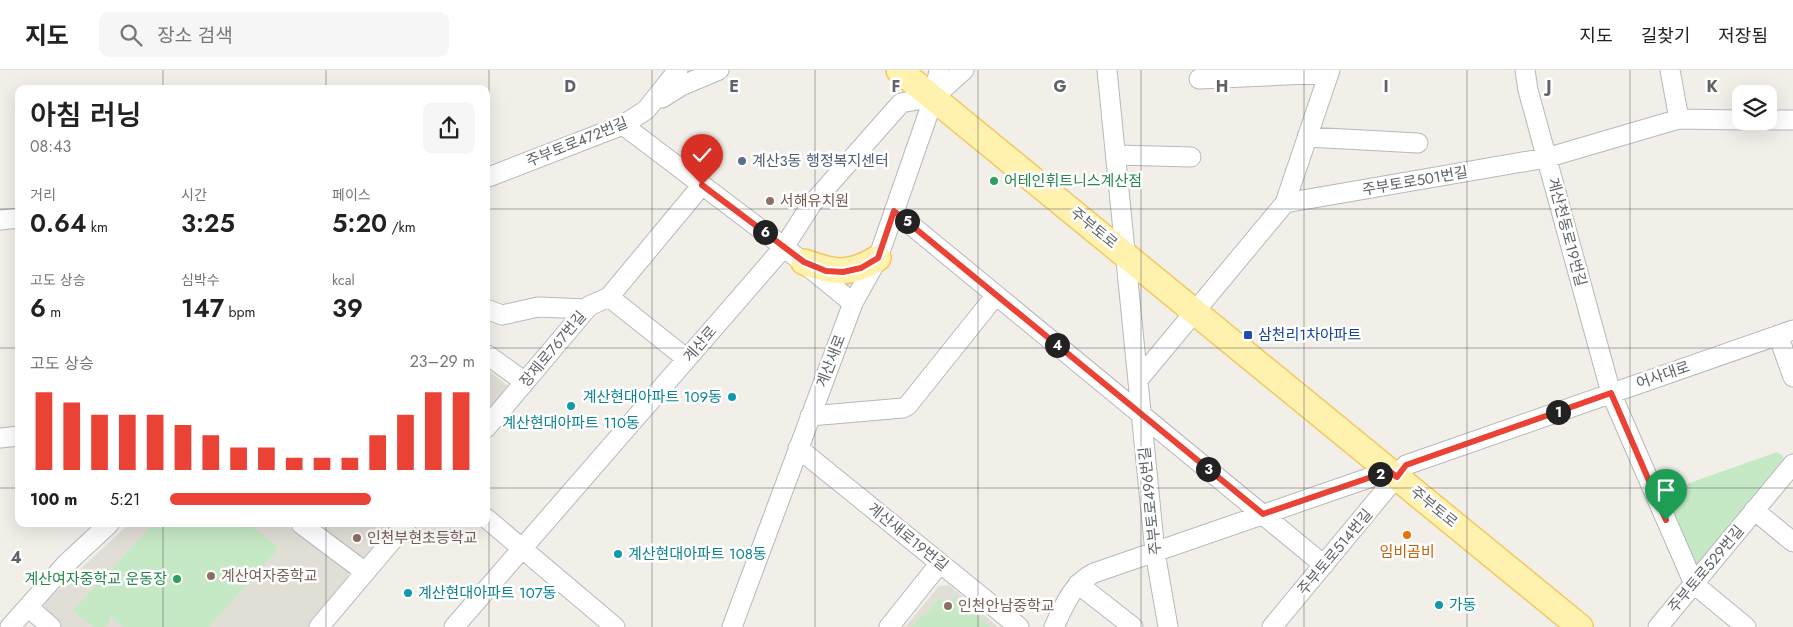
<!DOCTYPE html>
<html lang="ko">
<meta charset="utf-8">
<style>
body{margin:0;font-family:Jost,"Noto Sans KR",sans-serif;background:#f6f6f6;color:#222;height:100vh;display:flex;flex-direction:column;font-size:19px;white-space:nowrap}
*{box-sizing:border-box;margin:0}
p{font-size:16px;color:#767676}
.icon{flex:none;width:28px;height:28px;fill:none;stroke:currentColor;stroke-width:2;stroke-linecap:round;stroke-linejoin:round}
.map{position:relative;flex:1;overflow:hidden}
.side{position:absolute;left:15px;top:15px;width:475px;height:442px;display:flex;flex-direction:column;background:#fff;border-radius:10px;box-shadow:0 5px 20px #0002}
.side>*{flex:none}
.controls{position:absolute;left:1732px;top:15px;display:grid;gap:10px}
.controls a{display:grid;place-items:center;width:45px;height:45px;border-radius:10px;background:#fff;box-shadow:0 5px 20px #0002;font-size:25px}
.pin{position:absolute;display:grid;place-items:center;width:42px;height:42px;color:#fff;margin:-51px -21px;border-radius:50% 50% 50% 0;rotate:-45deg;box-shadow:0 0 5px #0007}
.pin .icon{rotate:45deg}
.km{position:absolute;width:25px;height:25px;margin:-12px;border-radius:50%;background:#222;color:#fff;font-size:14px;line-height:25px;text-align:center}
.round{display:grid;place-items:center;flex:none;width:52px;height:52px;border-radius:10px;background:#f6f6f6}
.headline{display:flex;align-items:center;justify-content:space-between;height:85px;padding:0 15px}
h1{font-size:28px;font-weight:600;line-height:38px}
.stats{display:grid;grid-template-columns:repeat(3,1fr);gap:8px;height:85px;padding:5px 15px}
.stats div{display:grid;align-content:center}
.stats b{font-size:25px;font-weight:600}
.stats small{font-size:14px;font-weight:400}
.stats p{font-size:14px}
.chart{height:140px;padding:10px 15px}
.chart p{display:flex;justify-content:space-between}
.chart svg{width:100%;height:90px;margin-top:5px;stroke:#ea4335;stroke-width:6}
ul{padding:0 15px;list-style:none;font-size:16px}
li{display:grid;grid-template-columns:80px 60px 1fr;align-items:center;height:38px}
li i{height:12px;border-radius:6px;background:#ea4335}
header{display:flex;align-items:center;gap:30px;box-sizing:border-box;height:70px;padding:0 25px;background:#fff;border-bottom:1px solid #e0e0e0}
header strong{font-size:24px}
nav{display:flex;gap:28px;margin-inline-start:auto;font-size:18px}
.search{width:350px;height:45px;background:#f6f6f6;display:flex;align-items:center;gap:12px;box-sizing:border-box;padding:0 18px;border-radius:10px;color:#767676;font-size:19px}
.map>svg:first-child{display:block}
.education{fill:#e1ded6}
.green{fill:#c5e8c5}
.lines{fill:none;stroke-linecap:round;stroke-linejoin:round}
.minor-casing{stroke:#b5b8bc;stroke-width:21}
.major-casing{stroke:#f2c960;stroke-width:28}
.minor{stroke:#fff;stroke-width:19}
.major{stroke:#fff2af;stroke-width:25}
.route-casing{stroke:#fff;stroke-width:10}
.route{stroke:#ea4335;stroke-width:6}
.grid{fill:none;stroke:#5f6368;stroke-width:1;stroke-opacity:0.55}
.service-dot{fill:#5c6f8a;stroke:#fff;stroke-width:2}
.leisure-dot{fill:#2e9e5b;stroke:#fff;stroke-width:2}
.education-dot{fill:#8d6e63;stroke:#fff;stroke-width:2}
.transit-dot{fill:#1a4fb4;stroke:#fff;stroke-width:2}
.culture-dot{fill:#0f9aa8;stroke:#fff;stroke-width:2}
.food-dot{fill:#e8710a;stroke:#fff;stroke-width:2}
.labels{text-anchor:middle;stroke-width:5;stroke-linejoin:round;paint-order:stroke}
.street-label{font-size:15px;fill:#5f6368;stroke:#fff}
.service-label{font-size:15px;fill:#4e5e75;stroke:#fff;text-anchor:start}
.leisure-label{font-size:15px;fill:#27864d;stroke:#fff;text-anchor:start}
.education-label{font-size:15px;fill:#785e54;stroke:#fff;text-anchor:start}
.transit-label{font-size:15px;fill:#164399;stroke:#fff;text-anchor:start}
.culture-label{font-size:15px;fill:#0d838f;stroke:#fff;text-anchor:start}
.food-label{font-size:15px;fill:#c56008;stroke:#fff}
.grid-label{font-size:16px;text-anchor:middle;font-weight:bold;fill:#5f6368;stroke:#fff;stroke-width:5;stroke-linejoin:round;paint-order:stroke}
</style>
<header>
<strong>지도</strong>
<div class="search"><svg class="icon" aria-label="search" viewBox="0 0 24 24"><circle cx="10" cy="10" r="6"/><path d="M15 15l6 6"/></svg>장소 검색</div>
<nav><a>지도</a><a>길찾기</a><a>저장됨</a></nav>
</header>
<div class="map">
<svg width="1793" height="557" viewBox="0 0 1793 557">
<rect width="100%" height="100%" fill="#f1efe8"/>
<path class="education" d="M 486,299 L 512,319 L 486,350 Z
M 129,454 L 286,454 L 348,501 L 349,511 L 311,557 L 62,557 L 45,542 L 45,532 Z
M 308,454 L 401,454 L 364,499 Z
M 949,515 L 998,557 L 905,557 L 939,516 Z"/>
<path class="green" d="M 1777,382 L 1783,386 L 1784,390 L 1696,499 L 1664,422 Z
M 154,454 L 249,454 L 279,478 L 209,557 L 123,557 L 111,546 L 106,557 L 93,557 L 73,540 Z
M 954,527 L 990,557 L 912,557 L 921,546 L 924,547 L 940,528 L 948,535 Z"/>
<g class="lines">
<g class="minor-casing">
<path id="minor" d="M 1107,0 L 1155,482 L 1168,557
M 1525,0 L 1528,20 L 1611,323 L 1694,514 L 1746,557
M 1670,0 L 1679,49
M 1199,9 L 1329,3
M 662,28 L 681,16 L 719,0
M 1769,50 L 1793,50
M 623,55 L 784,177 L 853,233
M 1307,67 L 1418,73
M 1116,85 L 1191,87
M 486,108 L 623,55 L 646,40 L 678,0
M 1285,133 L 1330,0
M 894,141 L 1324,495
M 0,150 L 19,148
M 609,227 L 687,289
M 486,239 L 502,245 L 538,237 L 587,239
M 1778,265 L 1793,307
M 486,284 L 525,312
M 1138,310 L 1285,133 L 1546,88 L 1679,49 L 1741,50
M 810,346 L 903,338 L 908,335 L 996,225
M 486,358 L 589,236 L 609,227 L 702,115
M 0,368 L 19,366
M 798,378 L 1019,557
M 1754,440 L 1793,472
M 486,448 L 615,557
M 301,454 L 365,502
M 1078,514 L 1133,557
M 28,537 L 51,557
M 10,557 L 66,494 L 109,454
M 319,557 L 406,454
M 454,557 L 784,177 L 811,135 L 901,33 L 934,27 L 964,0
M 732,557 L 853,233 L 878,188 L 934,27 L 939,0
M 889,557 L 940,493
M 1054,557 C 1064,536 1072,514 1094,503 L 1389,401
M 1272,557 L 1406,395 L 1793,260
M 1658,557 L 1793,394"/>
</g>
<g class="major-casing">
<path id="major" d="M 899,0 L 1580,557
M 804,192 C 834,203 849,206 878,188"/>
</g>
<use href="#minor" class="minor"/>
<use href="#major" class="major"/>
</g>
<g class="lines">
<g class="route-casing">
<path id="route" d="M 702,115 L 804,192 L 826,201 L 843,202 L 861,198 L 878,188 L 894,141 L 1263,444 L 1389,401 L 1397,407 L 1406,395 L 1611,323 L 1666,450"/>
</g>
<use href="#route" class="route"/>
</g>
<path class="grid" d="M 163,0 L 163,19M 326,0 L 326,19M 489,0 L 489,557M 652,0 L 652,557M 815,0 L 815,557M 978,0 L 978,557M 1141,0 L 1141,557M 1304,0 L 1304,557M 1467,0 L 1467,557M 1630,0 L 1630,557M 0,139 L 19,139M 486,139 L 1793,139M 0,278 L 19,278M 486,278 L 1793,278M 0,418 L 19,418M 486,418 L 1793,418M 163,454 L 163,557M 326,454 L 326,557"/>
<circle class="service-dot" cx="742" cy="91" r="5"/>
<g class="leisure-dot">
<circle cx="994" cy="111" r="5"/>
<circle cx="177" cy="509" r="5"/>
</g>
<g class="education-dot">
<circle cx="770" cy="131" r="5"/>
<circle cx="357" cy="468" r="5"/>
<circle cx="211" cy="506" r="5"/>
<circle cx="948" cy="536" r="5"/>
</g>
<rect class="transit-dot" x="1243" y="260" width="10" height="10" rx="2.5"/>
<g class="culture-dot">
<circle cx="732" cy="327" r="5"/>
<circle cx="571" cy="336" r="5"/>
<circle cx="618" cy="484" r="5"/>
<circle cx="408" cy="523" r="5"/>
<circle cx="1439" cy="535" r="5"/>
</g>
<circle class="food-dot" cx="1407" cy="465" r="5"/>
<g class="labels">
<g class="street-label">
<text transform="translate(577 72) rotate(-22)" y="5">주부토로472번길</text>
<text transform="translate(1415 111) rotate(-10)" y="5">주부토로501번길</text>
<text transform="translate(1094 158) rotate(39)" y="5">주부토로</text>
<text transform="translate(1567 162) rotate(75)" y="5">계산천동로19번길</text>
<text transform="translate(700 274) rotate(-49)" y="5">계산로</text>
<text transform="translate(553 279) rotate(-50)" y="5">장제로767번길</text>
<text transform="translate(831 291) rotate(-69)" y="5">계산새로</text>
<text transform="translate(1663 305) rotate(-19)" y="5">어사대로</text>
<text transform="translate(1150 431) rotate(-96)" y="5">주부토로496번길</text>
<text transform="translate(1434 437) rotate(39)" y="5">주부토로</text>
<text transform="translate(908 467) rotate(39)" y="5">계산새로19번길</text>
<text transform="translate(1335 482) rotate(-50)" y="5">주부토로514번길</text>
<text transform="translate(1706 499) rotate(-50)" y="5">주부토로529번길</text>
</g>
<g class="service-label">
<text x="752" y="96">계산3동 행정복지센터</text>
</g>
<g class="leisure-label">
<text x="1004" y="116">어테인휘트니스계산점</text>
<text x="167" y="514" text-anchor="end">계산여자중학교 운동장</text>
</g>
<g class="education-label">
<text x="780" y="136">서해유치원</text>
<text x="367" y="473">인천부현초등학교</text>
<text x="221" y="511">계산여자중학교</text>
<text x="958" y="541">인천안남중학교</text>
</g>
<g class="transit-label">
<text x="1258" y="270">삼천리1차아파트</text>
</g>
<g class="culture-label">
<text x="722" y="332" text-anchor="end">계산현대아파트 109동</text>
<text x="571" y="358" text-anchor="middle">계산현대아파트 110동</text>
<text x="628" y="489">계산현대아파트 108동</text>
<text x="418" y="528">계산현대아파트 107동</text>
<text x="1449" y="540">가동</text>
</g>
<g class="food-label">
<text x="1407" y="487">임비곰비</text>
</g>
</g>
<g class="grid-label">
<text x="570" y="22">D</text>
<text x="734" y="22">E</text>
<text x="896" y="22">F</text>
<text x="1060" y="22">G</text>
<text x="1222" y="22">H</text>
<text x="1386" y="22">I</text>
<text x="1549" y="22">J</text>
<text x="1712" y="22">K</text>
<text x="16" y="493">4</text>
</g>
</svg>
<div class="controls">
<a><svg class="icon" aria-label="layers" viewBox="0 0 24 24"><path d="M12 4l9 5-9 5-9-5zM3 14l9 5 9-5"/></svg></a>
</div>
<div class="pin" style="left:1666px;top:450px;background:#1e9e55"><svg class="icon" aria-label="arrive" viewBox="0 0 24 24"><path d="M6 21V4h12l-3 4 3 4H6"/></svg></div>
<div class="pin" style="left:702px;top:115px;background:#d93025"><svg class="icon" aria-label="check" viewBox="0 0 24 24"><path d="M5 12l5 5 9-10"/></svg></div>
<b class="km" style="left:1558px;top:342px">1</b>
<b class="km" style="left:1380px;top:404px">2</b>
<b class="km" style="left:1208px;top:399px">3</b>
<b class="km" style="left:1057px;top:275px">4</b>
<b class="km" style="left:907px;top:151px">5</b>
<b class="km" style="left:765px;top:162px">6</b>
<section class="side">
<div class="headline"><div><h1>아침 러닝</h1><p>08:43</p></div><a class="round"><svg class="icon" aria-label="share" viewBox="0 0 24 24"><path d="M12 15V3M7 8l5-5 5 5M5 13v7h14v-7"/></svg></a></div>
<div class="stats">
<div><p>거리</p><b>0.64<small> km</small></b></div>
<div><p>시간</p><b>3:25</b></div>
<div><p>페이스</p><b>5:20<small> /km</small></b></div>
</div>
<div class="stats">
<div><p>고도 상승</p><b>6<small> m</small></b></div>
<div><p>심박수</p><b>147<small> bpm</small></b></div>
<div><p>kcal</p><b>39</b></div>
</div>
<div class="chart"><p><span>고도 상승</span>23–29 m</p>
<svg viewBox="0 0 160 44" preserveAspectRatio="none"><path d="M5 44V6M15 44V11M25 44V17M35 44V17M45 44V17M55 44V22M65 44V27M75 44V33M85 44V33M95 44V38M105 44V38M115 44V38M125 44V27M135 44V17M145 44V6M155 44V6"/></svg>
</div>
<ul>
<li><b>100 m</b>5:21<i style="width:66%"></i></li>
</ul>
</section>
</div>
